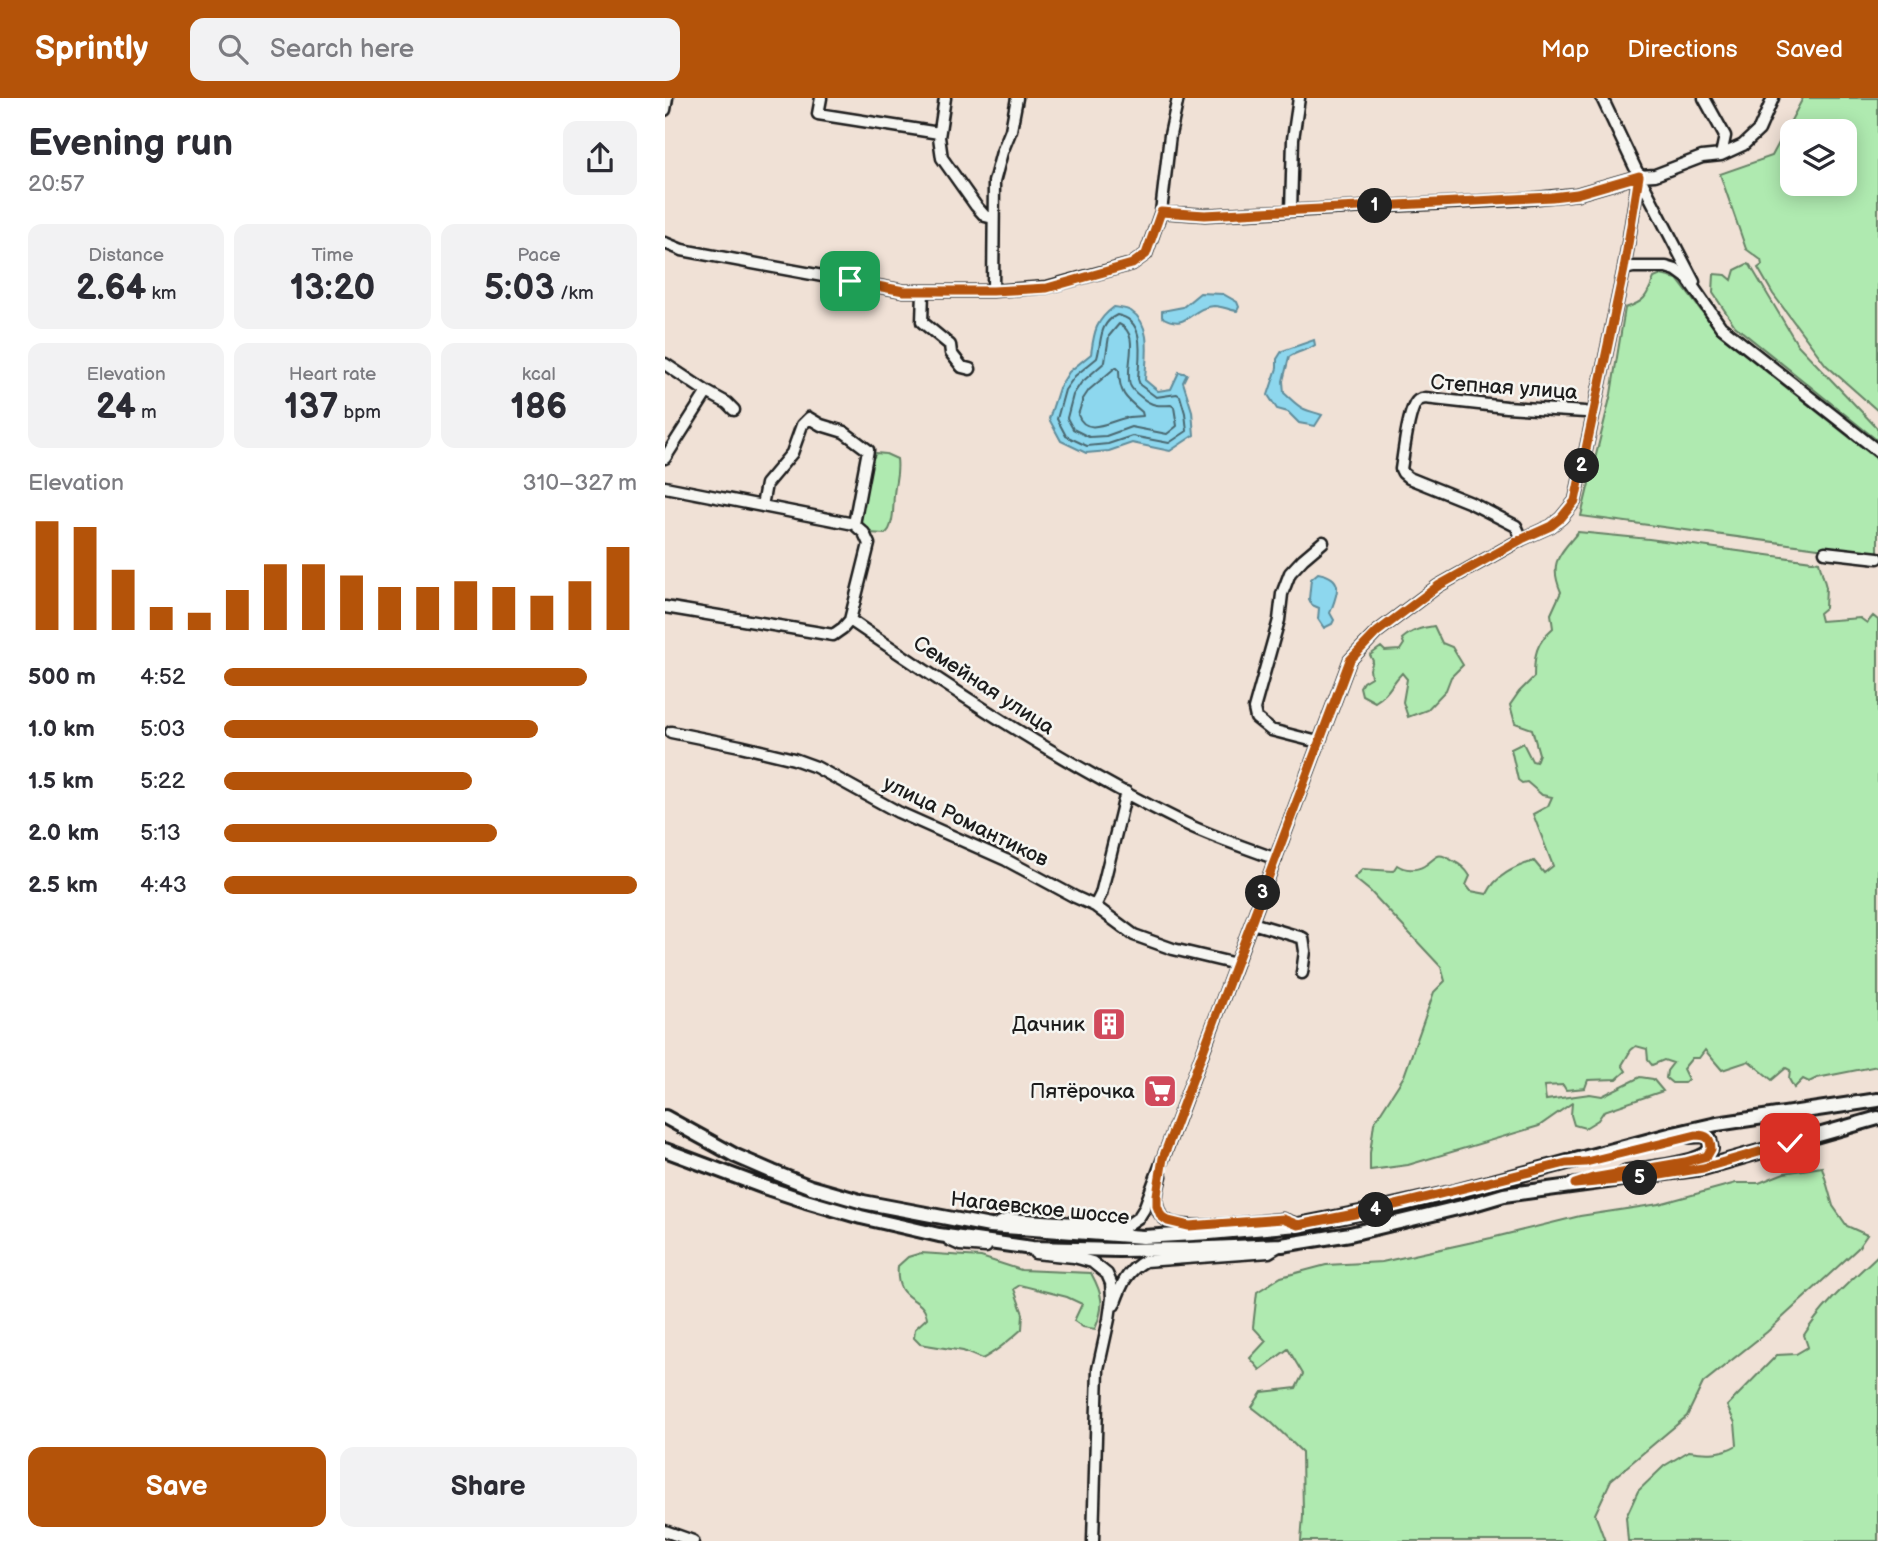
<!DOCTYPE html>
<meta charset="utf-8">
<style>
body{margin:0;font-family:"Balsamiq Sans",sans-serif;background:#f2f2f3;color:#2b2b33;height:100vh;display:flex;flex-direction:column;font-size:26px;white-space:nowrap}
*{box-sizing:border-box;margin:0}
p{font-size:23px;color:#7c7c81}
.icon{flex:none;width:38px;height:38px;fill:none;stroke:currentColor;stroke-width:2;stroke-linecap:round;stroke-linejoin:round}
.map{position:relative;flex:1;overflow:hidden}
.sheet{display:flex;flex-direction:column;background:#fff;width:665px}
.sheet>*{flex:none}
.tools{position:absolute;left:1115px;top:21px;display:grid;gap:14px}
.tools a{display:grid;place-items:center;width:77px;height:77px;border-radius:14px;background:#fff;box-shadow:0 4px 18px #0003;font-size:35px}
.pin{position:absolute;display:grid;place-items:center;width:60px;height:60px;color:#fff;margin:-30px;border-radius:14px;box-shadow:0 4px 10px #0006}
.km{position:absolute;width:35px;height:35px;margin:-18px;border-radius:50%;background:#222;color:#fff;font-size:19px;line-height:35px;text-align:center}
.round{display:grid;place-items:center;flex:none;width:74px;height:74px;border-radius:14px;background:#f2f2f3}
.overview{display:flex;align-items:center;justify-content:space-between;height:119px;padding:0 28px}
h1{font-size:38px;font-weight:600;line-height:52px}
.metrics{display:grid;grid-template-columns:repeat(3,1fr);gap:10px;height:119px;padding:7px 28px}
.metrics div{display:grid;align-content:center;border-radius:14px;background:#f2f2f3;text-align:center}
.metrics b{font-size:35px;font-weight:600}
.metrics small{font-size:19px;font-weight:400}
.metrics p{font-size:19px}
.chart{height:196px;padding:14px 28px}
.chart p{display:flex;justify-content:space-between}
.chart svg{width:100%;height:126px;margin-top:7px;stroke:#b45309;stroke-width:6}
.primary-button{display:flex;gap:14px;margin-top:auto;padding:14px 28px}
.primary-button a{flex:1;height:80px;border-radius:14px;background:#b45309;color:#fff;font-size:28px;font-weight:600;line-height:80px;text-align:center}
.primary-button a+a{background:#f2f2f3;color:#2b2b33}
ul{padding:0 28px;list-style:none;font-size:23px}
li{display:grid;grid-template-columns:112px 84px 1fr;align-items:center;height:52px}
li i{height:18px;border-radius:9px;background:#b45309}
header{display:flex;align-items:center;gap:42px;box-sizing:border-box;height:98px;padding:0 35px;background:#b45309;color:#fff}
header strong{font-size:33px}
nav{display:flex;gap:38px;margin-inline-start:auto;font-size:24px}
.search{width:490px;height:63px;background:#f2f2f3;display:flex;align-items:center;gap:18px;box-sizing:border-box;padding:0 24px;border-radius:14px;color:#7c7c81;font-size:26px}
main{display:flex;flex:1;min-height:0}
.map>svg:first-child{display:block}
.green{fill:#afeab0;stroke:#668366;stroke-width:2;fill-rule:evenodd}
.water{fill:#8dd7ee;stroke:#608c9a;stroke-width:2}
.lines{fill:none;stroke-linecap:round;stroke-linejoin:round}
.shore{stroke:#496770;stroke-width:2}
.minor-casing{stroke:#1c1c1c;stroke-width:15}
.major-casing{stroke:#1c1c1c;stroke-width:18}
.minor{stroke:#f6f6f2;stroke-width:10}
.major{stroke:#f6f6f2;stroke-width:12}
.route-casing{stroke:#fff;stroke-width:14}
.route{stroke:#b45309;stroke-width:9}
.labels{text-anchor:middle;stroke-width:5;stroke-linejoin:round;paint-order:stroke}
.street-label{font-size:21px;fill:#1c1c1c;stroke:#f6f6f2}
.poi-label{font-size:21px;fill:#1c1c1c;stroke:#f6f6f2;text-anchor:end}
</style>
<header>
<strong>Sprintly</strong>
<div class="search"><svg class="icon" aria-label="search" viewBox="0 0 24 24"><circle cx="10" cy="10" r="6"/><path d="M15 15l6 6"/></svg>Search here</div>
<nav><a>Map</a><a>Directions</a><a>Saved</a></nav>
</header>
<main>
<section class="sheet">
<div class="overview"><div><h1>Evening run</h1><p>20:57</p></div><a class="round"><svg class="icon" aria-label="share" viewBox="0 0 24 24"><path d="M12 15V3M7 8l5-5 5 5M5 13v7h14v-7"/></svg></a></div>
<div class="metrics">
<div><p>Distance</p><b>2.64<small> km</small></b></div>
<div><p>Time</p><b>13:20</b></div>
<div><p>Pace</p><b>5:03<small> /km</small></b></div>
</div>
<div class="metrics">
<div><p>Elevation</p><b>24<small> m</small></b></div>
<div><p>Heart rate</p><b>137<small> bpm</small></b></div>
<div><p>kcal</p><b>186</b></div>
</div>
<div class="chart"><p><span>Elevation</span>310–327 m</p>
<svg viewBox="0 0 160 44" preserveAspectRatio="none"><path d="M5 44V6M15 44V8M25 44V23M35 44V36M45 44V38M55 44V30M65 44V21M75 44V21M85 44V25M95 44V29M105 44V29M115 44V27M125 44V29M135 44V32M145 44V27M155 44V15"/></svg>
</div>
<ul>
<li><b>500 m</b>4:52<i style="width:88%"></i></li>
<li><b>1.0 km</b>5:03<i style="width:76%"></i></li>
<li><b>1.5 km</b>5:22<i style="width:60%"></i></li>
<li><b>2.0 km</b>5:13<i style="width:66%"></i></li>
<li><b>2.5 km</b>4:43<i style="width:100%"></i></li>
</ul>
<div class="primary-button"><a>Save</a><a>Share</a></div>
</section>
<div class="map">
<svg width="1213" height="1443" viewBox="0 0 1213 1443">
<rect width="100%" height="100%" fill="#f0e1d6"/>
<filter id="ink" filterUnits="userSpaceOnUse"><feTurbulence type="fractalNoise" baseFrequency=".0143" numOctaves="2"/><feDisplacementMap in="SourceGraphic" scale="14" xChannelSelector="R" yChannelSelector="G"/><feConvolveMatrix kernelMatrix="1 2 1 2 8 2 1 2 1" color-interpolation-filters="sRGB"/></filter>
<g filter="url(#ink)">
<path class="green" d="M 1138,0 L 1213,0 L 1213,313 L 1161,267 L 1108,196 L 1093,170 L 1097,167 L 1096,162 L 1081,151 L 1055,76 L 1107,58 ZM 1127,33 L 1180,33 L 1180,86 L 1127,86 Z
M 1082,166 L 1085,167 L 1132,246 L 1213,331 L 1213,343 L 1070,228 L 1048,195 L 1049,176 L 1061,177 L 1067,182 L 1070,172 Z
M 996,177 L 1012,181 L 1054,236 L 1213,362 L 1213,458 L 916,418 L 946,296 L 960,210 C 980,204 982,198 989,180 Z
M 211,355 L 221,356 L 232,361 C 234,375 230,383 229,397 C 228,407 229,417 226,426 C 224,433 225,431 220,436 L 204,435 L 196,426 L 193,419 L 207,362 Z
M 913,434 L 984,441 L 1154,464 L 1161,489 L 1160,510 L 1154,515 L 1156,523 L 1195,520 L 1202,525 L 1208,518 L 1213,522 L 1213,968 L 1152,980 L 1144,984 L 1138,981 L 1129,990 L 1124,981 L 1125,972 L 1121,970 L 1107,982 L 1084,963 L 1057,972 L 1040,952 L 1034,960 L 1027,960 L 1018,971 L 1023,981 L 1019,985 L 1007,985 L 1001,980 L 1002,973 L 1008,965 L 999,962 L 987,967 L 983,962 L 982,951 L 971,948 L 966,952 L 957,967 L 961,973 L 952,981 L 923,982 L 920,990 L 901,992 L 898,987 L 879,988 L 881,1002 L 925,996 L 937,998 L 975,979 L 988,981 L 998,993 L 939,1013 L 933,1022 L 920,1030 L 909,1027 L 906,1017 L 907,1005 L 874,1028 L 743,1067 L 705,1072 L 705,1055 L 709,1025 L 739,978 L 769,894 L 780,883 L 776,869 L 705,793 L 689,780 L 698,771 L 728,773 L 732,767 C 740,772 751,773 759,768 C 773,760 770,752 788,763 C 796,767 800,770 805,778 L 801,787 L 806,793 L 822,796 C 831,777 850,769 869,763 L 879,775 L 888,768 L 868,716 L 883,708 L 887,699 L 877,697 L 862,684 L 857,685 L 853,682 L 846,651 L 858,645 L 867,663 L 871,664 L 874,656 L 867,631 L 850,625 L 845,607 L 854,594 L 869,579 C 869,557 871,545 888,530 L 886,516 L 896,494 C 883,464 895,456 913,434 Z
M 769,528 L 777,545 L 787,549 L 798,567 L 786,579 L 781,592 L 762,612 L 743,619 L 738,604 L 742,581 L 737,575 C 725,587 725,595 710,604 L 697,597 L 695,589 L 698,584 L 706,579 L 705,571 L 708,563 L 705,557 L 716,549 L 720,553 L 735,552 L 739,546 L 737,541 C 747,532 756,530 769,528 Z
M 1157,1069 L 1168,1108 L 1182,1128 L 1202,1137 L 1193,1150 L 1102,1234 L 1038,1285 L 1022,1318 L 946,1382 L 930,1416 L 940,1443 L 636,1443 L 638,1418 L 637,1354 L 605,1323 L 587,1309 L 597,1294 L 631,1290 L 638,1276 L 623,1251 L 595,1272 L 585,1260 L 601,1243 L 588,1229 L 592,1194 L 616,1179 L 661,1167 L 717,1164 L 826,1140 L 915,1118 L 994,1106 L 1071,1085 L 1094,1085 L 1119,1075 Z
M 256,1155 L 316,1159 L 356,1172 L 426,1175 C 438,1197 440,1207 430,1231 L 418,1229 L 409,1223 L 417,1206 L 402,1199 L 355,1187 L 349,1191 L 358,1216 L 357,1231 C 347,1240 329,1255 317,1261 L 298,1253 L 255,1246 L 249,1240 L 250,1231 L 262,1220 C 258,1196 229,1206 233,1168 L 243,1159 Z
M 1213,1157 L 1213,1443 L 963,1443 L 961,1419 L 973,1393 L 999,1368 L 1024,1353 C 1042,1356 1057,1356 1072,1347 L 1070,1325 L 1062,1308 L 1112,1257 L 1131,1256 L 1143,1249 L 1139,1237 C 1158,1206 1187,1182 1213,1157 Z"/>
<path class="water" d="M 535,195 L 558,196 L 572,204 L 574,209 L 572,213 C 564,212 557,208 549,208 C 525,209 523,234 497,219 L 497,213 L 518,209 Z
M 449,209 C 454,210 461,210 466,213 C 488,227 481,260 480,282 L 493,293 L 506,291 L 514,274 L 522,276 L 518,284 L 527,313 L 529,337 L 505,353 L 467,345 L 444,353 L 421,355 L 396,343 L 384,321 L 394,290 L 404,274 L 426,256 C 429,235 430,223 449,209 Z
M 649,242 L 650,247 C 642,253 632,253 624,259 L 618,283 L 619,295 C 625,300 632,308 639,311 C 645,314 650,314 657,317 L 650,328 L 634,325 L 623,314 L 612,311 L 603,297 L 612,270 L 612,261 L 617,253 Z
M 653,475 C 681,480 672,496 665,515 L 669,522 L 667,526 L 659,530 L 653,521 L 654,510 L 647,507 L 644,501 L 646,481 Z"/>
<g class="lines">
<path class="shore" d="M 452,217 C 482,222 474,259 473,281 L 475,287 L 491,299 L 512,296 L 515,298 L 520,315 L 522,333 L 504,345 L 467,338 L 443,346 L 422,348 L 401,338 L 392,321 L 400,292 L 410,278 L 432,260 C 437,244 433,226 452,217 Z
M 454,226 C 477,237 459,268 465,287 C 467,292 472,296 476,299 C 487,308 493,308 506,307 L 509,309 L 512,328 L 502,336 L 466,329 L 441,338 L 424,339 L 408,331 L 402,320 L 408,297 L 416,285 L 440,264 L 444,238 Z
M 451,269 L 454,272 C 454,295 460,300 477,314 L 478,318 C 472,319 466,318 460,320 C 445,323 421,339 413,317 L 418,301 L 424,292 Z"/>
<g class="minor-casing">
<path id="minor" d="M 156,0 L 153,16 L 274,35
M 280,0 L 274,39 L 277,60 L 311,108 L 320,118 L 328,120
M 937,0 L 974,78 L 1029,184
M 1039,0 L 1060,38 L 1056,57
M 0,12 L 2,0
M 626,113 L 628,41 L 634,0
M 496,114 L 540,117 L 863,101 L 912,96 L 974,78 L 990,77 L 1037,59 L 1056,57 L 1078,47 L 1094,32 L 1108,0
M 0,145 L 17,152 L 239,193 L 328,193 L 382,189 L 467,166 L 481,156 L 496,114 L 505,37 L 513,0
M 959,171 L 968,169 L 1001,169 L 1011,172 L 1022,180 L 1056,229 L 1213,353
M 258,193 L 257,224 L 285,247 L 286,255 L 297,269 L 305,271
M 328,193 L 329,84 L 337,54 L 346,32 L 352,0
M 0,266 L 42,294 L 0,360
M 42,294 L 62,305 L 69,312
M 0,389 L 189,426 L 199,435 L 204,446 L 185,522
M 97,408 L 101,386 L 127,355 L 137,327 L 144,320 L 156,327 L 179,334 L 203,352 L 189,426
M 857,441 L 851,428 L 806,405 L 744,380 L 738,375 L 736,371 C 739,354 742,320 750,306 C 753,301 754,302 760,300 L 841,309 L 920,314 L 928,316
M 1160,454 L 1213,460
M 0,509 L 168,537 L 178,530 L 185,522 C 292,595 400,667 517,724 C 547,739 580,749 611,761
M 6,634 L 75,648 L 129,661 L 151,669 L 233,714 L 341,762 L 410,799 L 430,808 L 469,837 L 508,851 L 571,866
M 653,644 L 606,632 L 591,620 L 589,611 L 614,522 L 617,496 L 625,475 L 638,461 L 658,444
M 430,808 L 436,796 L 461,694
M 587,825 L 638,840 L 640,853 L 637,875
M 496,1078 C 493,1090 488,1104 495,1116 C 496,1118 501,1122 503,1123 C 522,1134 593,1123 618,1121 L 632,1126
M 327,1128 L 343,1121 L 461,1128 L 474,1119 L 479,1111 L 685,562 L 712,534 L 773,488 L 857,441 L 886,428 L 896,420 L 910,403 L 959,171 L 974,78
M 284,1142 L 295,1147 L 321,1149
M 370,1155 L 409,1159 L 427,1164 L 442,1176 L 446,1185 L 447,1200 L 444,1221 L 433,1271 L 428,1443
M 449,1207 C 456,1188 461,1173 480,1163 L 604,1154 L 614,1148
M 0,1433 L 28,1443"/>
</g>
<g class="major-casing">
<path id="major" d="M 0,1019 L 71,1058 L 108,1074 L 146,1089 L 198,1104 L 325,1128 L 478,1139 L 545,1135 L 633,1127 L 710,1112 L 790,1094 L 1008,1036 L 1052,1026 L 1213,1002
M 0,1052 L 99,1089 L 141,1103 L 196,1119 L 274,1137 L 367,1150 L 454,1152 L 522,1151 L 617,1147 L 685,1136 L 805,1107 L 839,1097 L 1038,1070 L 1213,1020
M 961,1074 C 982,1070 1035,1067 1046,1051 L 1044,1040 L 1040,1037 L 1025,1038"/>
</g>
<use href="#minor" class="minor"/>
<use href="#major" class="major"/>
</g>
</g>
<g class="lines" filter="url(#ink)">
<g class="route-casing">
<path id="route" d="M 185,183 L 239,193 L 328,193 L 382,190 L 467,166 L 481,156 L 496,114 L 540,117 L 887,99 L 912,96 L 974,78 L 959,171 L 910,403 L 896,420 L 886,428 L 857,441 L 773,488 L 712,534 L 685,562 L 498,1060 L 492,1097 L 492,1108 L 496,1118 L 503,1123 L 524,1128 L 618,1121 L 633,1127 L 710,1112 L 901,1065 L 921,1064 L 1031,1037 C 1042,1037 1046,1040 1046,1051 L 1042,1058 L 1020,1064 L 928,1080 L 910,1086 L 983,1079 L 1038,1070 L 1125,1045"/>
</g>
<use href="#route" class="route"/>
</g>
<defs>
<g id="building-square" transform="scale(1.75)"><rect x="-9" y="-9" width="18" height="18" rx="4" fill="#d1495b" stroke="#f6f6f2"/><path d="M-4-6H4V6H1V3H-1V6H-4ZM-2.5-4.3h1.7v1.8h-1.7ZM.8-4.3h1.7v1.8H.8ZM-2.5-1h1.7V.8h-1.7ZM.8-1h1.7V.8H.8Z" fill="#fff"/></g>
<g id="supermarket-square" transform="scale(1.75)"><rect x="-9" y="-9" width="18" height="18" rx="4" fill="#d1495b" stroke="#f6f6f2"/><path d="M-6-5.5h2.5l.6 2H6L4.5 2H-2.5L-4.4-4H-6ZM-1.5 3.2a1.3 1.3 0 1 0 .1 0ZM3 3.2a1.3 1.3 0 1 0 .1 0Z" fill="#fff"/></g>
</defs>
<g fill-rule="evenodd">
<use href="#building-square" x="444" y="926"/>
<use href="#supermarket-square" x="495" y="993"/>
</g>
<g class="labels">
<g class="street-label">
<text transform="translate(839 289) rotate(4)" y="7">Степная улица</text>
<text transform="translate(319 587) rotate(33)" y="7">Семейная улица</text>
<text transform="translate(301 723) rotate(26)" y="7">улица Романтиков</text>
<text transform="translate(375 1110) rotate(6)" y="7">Нагаевское шоссе</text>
</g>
<g class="poi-label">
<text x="420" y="933">Дачник</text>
<text x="470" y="1000">Пятёрочка</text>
</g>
</g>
</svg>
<div class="tools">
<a><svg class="icon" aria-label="layers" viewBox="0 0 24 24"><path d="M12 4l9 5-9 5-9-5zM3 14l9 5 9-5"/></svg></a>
</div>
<div class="pin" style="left:185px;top:183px;background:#1e9e55"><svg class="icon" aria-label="arrive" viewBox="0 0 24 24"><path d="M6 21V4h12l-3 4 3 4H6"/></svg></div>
<div class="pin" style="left:1125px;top:1045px;background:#d93025"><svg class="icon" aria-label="check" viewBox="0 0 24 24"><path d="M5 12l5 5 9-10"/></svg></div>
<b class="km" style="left:710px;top:108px">1</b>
<b class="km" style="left:917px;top:368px">2</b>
<b class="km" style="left:598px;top:795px">3</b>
<b class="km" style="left:711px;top:1112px">4</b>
<b class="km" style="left:975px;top:1080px">5</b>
</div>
</main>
